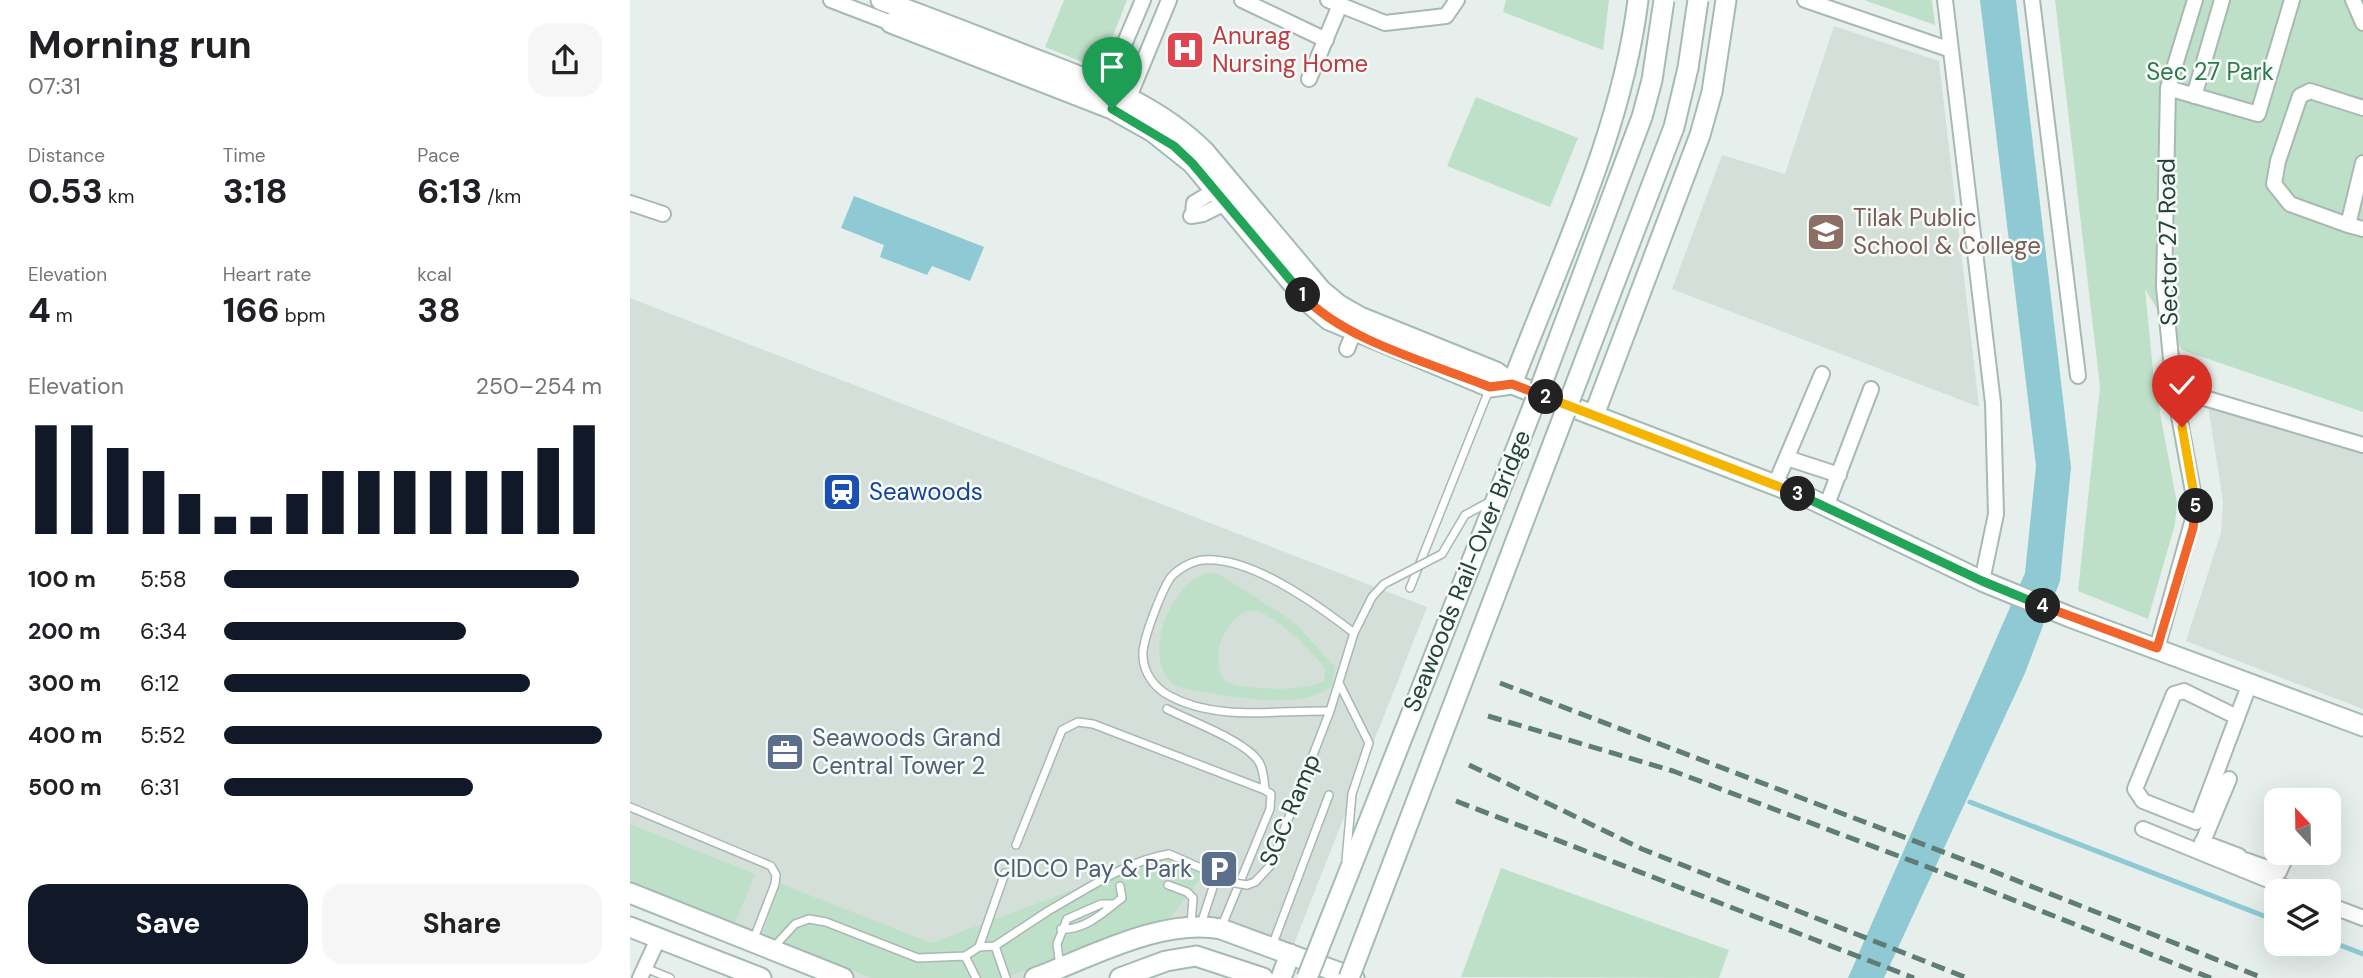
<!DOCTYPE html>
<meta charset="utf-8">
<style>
body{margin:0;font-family:"DM Sans",sans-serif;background:#f6f6f6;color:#202124;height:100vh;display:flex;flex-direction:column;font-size:26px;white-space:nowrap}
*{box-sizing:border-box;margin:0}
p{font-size:23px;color:#757577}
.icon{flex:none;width:38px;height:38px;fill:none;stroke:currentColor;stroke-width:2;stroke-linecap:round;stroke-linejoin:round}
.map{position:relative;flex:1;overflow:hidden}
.drawer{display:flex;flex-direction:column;background:#fff;width:630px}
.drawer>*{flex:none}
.needle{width:46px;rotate:338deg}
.fabs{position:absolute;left:1634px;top:788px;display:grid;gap:14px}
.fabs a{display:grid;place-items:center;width:77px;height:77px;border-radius:14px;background:#fff;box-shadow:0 7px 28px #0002;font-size:35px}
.pin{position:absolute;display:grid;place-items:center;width:60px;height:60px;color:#fff;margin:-72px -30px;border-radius:50% 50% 50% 0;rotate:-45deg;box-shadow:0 0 7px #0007}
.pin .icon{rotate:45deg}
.km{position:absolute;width:35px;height:35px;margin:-18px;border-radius:50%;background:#222;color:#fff;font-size:19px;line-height:35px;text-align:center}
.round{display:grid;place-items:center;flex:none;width:74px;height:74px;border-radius:21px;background:#f6f6f6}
.overview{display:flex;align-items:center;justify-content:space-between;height:119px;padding:0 28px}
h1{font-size:38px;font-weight:700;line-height:52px}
.figures{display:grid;grid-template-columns:repeat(3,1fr);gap:10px;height:119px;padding:7px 28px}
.figures div{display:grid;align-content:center}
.figures b{font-size:35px;font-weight:700}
.figures small{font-size:19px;font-weight:400}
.figures p{font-size:19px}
.chart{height:196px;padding:14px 28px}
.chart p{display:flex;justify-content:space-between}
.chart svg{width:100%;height:126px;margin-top:7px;stroke:#111827;stroke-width:6}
.cta{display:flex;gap:14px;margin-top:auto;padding:14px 28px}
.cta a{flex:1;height:80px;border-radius:21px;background:#111827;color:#fff;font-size:28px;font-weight:700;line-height:80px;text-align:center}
.cta a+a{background:#f6f6f6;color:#202124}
ul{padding:0 28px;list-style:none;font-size:23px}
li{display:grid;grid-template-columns:112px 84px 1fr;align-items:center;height:52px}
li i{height:18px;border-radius:9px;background:#111827}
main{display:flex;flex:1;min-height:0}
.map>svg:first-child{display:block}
.built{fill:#d4dfda}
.green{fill:#bfe0c8;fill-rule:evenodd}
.water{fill:#8ec9d4}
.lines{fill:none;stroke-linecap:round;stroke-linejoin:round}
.stream{stroke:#8ec9d4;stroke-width:5}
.lane-casing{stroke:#a8b8b2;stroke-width:10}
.street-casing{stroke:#a8b8b2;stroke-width:18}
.secondary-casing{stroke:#a4bbb3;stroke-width:23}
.lane{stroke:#fff;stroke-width:7}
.street{stroke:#fff;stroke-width:14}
.secondary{stroke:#fff;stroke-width:19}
.rail{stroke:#5f7d75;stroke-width:5;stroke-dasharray:14 7;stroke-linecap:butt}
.lane-bridge-casing{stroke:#a8b8b2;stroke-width:10;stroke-linecap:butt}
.secondary-bridge-casing{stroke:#a4bbb3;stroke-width:23;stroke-linecap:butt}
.lane-bridge{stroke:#fff;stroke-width:7}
.secondary-bridge{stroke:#fff;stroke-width:19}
.split-1-casing{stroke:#fff;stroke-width:14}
.split-2-casing{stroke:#fff;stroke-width:14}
.split-3-casing{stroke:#fff;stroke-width:14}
.split-4-casing{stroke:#fff;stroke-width:14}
.split-5-casing{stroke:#fff;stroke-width:14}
.split-6-casing{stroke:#fff;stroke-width:14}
.split-1{stroke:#22a559;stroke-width:9}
.split-2{stroke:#f0652b;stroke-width:9}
.split-3{stroke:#f5b400;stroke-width:9}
.split-4{stroke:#22a559;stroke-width:9}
.split-5{stroke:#f0652b;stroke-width:9}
.split-6{stroke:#f5b400;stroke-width:9}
.labels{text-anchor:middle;stroke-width:5;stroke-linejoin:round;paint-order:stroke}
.health-label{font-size:24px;fill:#be3a42;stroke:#f7fbf9;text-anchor:start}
.park-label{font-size:24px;fill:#2d7a4b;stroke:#f7fbf9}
.education-label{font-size:24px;fill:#785e54;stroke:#f7fbf9;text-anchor:start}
.street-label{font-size:24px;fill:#24423a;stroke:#f7fbf9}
.transit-label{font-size:24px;fill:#164399;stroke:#f7fbf9;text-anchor:start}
.service-label{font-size:24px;fill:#4e5e75;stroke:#f7fbf9;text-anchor:start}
</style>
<main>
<section class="drawer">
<div class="overview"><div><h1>Morning run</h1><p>07:31</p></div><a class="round"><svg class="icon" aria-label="share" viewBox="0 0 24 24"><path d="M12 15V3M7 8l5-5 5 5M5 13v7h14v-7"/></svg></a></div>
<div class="figures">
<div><p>Distance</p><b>0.53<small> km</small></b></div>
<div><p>Time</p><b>3:18</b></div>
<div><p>Pace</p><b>6:13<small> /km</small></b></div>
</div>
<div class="figures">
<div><p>Elevation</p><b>4<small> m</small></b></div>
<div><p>Heart rate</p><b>166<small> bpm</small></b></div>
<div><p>kcal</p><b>38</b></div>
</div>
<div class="chart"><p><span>Elevation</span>250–254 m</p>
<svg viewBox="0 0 160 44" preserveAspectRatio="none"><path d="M5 44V6M15 44V6M25 44V14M35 44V22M45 44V30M55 44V38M65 44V38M75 44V30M85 44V22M95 44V22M105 44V22M115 44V22M125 44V22M135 44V22M145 44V14M155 44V6"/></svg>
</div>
<ul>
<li><b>100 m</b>5:58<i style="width:94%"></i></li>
<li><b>200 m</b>6:34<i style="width:64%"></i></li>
<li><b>300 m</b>6:12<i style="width:81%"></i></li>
<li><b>400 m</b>5:52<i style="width:100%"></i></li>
<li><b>500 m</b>6:31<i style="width:66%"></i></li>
</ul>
<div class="cta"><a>Save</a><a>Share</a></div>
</section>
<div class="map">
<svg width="1733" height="978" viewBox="0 0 1733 978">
<rect width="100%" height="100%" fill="#e6efeb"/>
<path class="built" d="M 1204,26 L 1309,61 L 1349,407 L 1042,289 L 1092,155 L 1155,174 Z
M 0,298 L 797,607 L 660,954 L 571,925 L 405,978 L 213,978 L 0,893 Z
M 1578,405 L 1733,453 L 1733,709 L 1556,641 L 1591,533 L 1593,502 Z"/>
<path class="green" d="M 434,0 L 497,0 L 470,69 L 415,47 Z
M 876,0 L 979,0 L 973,50 L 873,12 Z
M 1234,0 L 1302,0 L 1305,25 Z
M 1425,0 L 1733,0 L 1733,412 L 1552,350 L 1515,289 L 1524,381 L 1547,503 L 1545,524 L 1518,619 L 1448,591 L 1470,387 Z
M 846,97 L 948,138 L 920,207 L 817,166 Z
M 578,573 L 589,574 L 664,622 L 705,667 L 702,685 C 674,714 584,694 547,687 C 508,662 539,583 578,573 ZM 623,610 C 650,617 677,647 695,668 L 694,681 C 678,692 613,690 596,682 C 577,661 595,613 623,610 Z
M 0,824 L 125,874 L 105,923 L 0,882 Z
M 534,856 L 576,872 L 540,918 L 374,978 L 241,978 L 133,933 L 149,883 L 301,943 Z
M 871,868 L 1099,950 L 1089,978 L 831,977 Z"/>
<path class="water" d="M 1350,0 L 1386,0 L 1441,467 L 1430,581 L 1395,673 L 1254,978 L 1218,978 L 1395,573 L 1406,466 Z
M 224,196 L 354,247 L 340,281 L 302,266 L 297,275 L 250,257 L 254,245 L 211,228 Z"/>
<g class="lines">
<path class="stream" d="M 1340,802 L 1647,921
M 1699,941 L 1733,954"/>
<g class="lane-casing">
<path id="lane" d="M 780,588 L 859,390
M 537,709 C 560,721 616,741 629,762 C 634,771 634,780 635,790
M 0,807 L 141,866 L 146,875 L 145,884 L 123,941
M 386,845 L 432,730 L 448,722 L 463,724 L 635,790 L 641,794 L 640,809 L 591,928
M 538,885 L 557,892 L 563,898 L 561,925
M 571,924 L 589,869
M 431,929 C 455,931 475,911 492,898 L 490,886
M 365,946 L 376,978
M 642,946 L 699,795
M 349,947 L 365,946 L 418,911
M 142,949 L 165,924 L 179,919 L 196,922 L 288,958 L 335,956 L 349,947 L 375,873
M 335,956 L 346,978
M 430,966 L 427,944 L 437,919 L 471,904 L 482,904
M 15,968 L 40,978"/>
</g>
<g class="street-casing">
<path id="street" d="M 201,0 L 261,23
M 612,0 L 696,40
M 698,0 L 755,23 L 816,16 L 827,0
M 1175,0 L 1321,50
M 1315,0 L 1363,403 L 1366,514 L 1352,581
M 1402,0 L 1448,376
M 1723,0 L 1733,23
M 679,79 L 710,5
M 1538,88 L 1628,114 L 1662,0
M 479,96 L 476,87 L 513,0
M 1564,96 L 1592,0
M 491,103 L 499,97 L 539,0
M 1733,163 L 1718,225 L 1733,229
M 0,203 L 33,214
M 563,214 L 564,203 L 584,191
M 561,216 L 573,214 L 595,203
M 1718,225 L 1660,204 L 1644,184 L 1648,161 L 1670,96 L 1680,91 L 1733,108
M 717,349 L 724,332
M 1544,389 L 1733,445
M 1157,458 L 1209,475
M 1145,485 L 1192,374
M 1196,507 L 1241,389
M 1527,648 L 1566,508 L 1544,389 L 1534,287 L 1538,88 L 1565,0
M 1607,717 L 1554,691 L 1544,694 L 1505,789 L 1513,801 L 1566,822 L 1569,819 L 1620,683
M 1513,829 L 1665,891
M 1572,842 L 1609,856
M 1569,851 L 1599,779
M 1615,860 L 1649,872 L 1658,852
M 1699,905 L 1733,918
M 10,978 L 28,939"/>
</g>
<g class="secondary-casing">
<path id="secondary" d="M 251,0 C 300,18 349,37 397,56 C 461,81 525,102 575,152 L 691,290 L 709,305 L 730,317 L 866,372 L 882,384 L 1179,498 L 1352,581 L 1440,617 L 1733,726
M 261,23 L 482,109 L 523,132 L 562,163 L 678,302 L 699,320 L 860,387 L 882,384
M 882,384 C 929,261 992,131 1008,0
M 964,415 L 1070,135 L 1082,92 L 1096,0
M 0,893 L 213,978
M 0,927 L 131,978
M 405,978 C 461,957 531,918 591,929 L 724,978
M 490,978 L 536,961 L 566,956 L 633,978
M 651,978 L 660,954"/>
</g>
<use href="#lane" class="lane"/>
<use href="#street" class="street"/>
<use href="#secondary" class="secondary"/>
<path class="rail" d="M 870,683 L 1355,868 L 1633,978
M 858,716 L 1043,771 L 1348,886 L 1581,978
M 839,765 L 1012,849 L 1337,978
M 826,801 L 1284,978"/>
<g class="lane-bridge-casing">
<path id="lane-bridge" d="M 709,683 L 739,743 L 722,794 L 716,860
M 700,711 C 647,710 586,722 538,695 C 524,687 514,673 513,657 C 511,642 532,590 541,577 C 548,569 562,561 573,560 C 621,556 688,605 724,633
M 418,911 C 456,890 496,861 539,854 L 605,883 L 617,885 L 625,882 L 640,866 L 700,711 L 724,633 L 742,597 L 754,584 L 812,554 L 835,515 L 861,501"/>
</g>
<g class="secondary-bridge-casing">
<path id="secondary-bridge" d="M 677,978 L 908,394 L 1012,117 L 1022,80 L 1034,0
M 719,978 L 1044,127 L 1058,68 L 1068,0"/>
</g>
<use href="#lane-bridge" class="lane-bridge"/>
<use href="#secondary-bridge" class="secondary-bridge"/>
</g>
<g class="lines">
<g class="split-1-casing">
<path id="split-1" d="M 482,109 L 544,146 L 562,163 L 673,295"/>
</g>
<g class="split-2-casing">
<path id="split-2" d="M 673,295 C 710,339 806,365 860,387 L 882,384 L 916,397"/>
</g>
<g class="split-3-casing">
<path id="split-3" d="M 916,397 L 1168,494"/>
</g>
<g class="split-4-casing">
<path id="split-4" d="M 1168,494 L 1352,581 L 1413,606"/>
</g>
<g class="split-5-casing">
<path id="split-5" d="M 1413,606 L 1527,648 L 1563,528 L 1566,506"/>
</g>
<g class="split-6-casing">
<path id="split-6" d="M 1552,427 L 1566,506"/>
</g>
<use href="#split-1" class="split-1"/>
<use href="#split-2" class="split-2"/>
<use href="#split-3" class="split-3"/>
<use href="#split-4" class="split-4"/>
<use href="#split-5" class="split-5"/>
<use href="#split-6" class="split-6"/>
</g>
<defs>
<g id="hospital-square" transform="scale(2.0125)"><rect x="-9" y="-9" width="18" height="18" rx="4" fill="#e0444e" stroke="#f7fbf9"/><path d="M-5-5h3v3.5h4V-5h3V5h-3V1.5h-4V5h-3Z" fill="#fff"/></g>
<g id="university-square" transform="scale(2.0125)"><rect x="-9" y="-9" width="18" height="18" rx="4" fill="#8d6e63" stroke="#f7fbf9"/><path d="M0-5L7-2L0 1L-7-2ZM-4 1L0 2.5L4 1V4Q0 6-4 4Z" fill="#fff"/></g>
<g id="station-square" transform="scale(2.0125)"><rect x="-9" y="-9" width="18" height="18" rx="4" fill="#1a4fb4" stroke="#f7fbf9"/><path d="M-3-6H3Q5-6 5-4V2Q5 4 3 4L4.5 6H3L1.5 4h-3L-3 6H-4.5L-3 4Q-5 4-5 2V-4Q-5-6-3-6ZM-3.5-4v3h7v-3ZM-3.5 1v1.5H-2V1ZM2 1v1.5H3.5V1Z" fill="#fff"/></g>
<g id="office-square" transform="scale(2.0125)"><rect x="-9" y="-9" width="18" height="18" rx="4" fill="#5c6f8a" stroke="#f7fbf9"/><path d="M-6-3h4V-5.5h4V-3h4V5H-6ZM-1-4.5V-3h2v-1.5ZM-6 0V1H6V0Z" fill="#fff"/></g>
<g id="parking-square" transform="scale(2.0125)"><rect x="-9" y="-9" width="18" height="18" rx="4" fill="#5c6f8a" stroke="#f7fbf9"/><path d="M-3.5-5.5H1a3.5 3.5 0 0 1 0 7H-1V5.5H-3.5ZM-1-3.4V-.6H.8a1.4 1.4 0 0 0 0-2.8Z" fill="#fff"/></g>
</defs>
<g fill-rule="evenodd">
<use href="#hospital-square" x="555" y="50"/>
<use href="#university-square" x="1196" y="232"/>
<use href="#station-square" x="212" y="492"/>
<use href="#office-square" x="155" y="752"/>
<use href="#parking-square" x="589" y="869"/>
</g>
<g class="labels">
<g class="health-label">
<text x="582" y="44">Anurag<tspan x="582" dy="28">Nursing Home</tspan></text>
</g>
<g class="park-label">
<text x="1580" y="80">Sec 27 Park</text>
</g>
<g class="education-label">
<text x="1223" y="226">Tilak Public<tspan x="1223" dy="28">School &amp; College</tspan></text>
</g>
<g class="street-label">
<text transform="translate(1538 242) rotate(-91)" y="8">Sector 27 Road</text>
<text transform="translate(837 571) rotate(-68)" y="8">Seawoods Rail-Over Bridge</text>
<text transform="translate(660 810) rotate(-67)" y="8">SGC Ramp</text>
</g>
<g class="transit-label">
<text x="239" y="500">Seawoods</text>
</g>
<g class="service-label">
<text x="182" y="746">Seawoods Grand<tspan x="182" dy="28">Central Tower 2</tspan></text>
<text x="562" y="877" text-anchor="end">CIDCO Pay &amp; Park</text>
</g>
</g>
</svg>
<div class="fabs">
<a><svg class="needle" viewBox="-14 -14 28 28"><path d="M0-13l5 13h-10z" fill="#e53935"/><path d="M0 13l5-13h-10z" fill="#757577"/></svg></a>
<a><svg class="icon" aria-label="layers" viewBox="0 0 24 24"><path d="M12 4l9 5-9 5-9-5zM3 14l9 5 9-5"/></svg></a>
</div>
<div class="pin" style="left:482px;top:109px;background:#1e9e55"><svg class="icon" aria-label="arrive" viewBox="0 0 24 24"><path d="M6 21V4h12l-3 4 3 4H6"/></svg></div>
<div class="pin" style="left:1552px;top:427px;background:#d93025"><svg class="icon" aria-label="check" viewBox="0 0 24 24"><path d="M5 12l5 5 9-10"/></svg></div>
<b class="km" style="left:673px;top:295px">1</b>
<b class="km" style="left:916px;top:397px">2</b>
<b class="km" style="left:1168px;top:494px">3</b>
<b class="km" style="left:1413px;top:606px">4</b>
<b class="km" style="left:1566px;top:506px">5</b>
</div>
</main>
